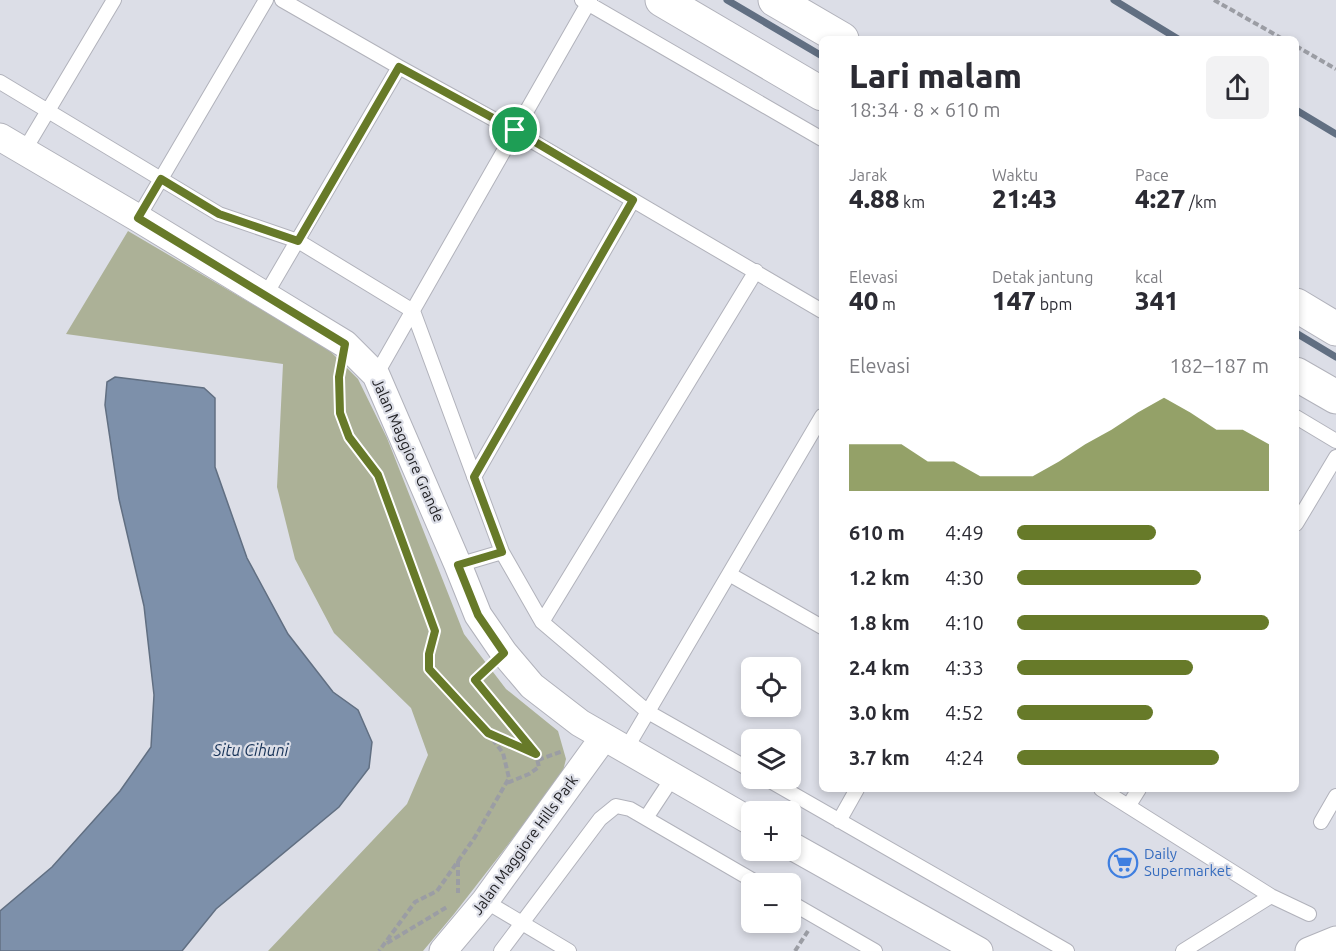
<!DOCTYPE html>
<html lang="id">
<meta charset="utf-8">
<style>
body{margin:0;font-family:Ubuntu,sans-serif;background:#f2f2f3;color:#2b2b33;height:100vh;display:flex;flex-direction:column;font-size:22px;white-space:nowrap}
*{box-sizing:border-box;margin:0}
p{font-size:20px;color:#7c7c81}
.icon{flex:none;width:33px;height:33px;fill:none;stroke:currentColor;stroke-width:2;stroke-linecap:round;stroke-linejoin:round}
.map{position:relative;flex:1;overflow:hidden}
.drawer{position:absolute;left:819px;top:36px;width:480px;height:756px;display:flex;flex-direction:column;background:#fff;border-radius:9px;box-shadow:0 3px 9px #0003}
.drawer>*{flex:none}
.tools{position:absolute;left:741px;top:657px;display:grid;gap:12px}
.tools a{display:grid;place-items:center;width:60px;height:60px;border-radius:9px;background:#fff;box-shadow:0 3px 9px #0003;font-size:30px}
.pin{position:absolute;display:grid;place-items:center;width:51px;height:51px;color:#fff;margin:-26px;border:3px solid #fff;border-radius:50%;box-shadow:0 2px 6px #0007}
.round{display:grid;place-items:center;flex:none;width:63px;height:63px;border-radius:9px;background:#f2f2f3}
.overview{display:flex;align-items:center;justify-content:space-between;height:102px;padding:0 30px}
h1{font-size:33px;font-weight:800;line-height:45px}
.stats{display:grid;grid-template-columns:repeat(3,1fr);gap:9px;height:102px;padding:6px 30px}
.stats div{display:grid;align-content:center}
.stats b{font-size:26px;font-weight:800}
.stats small{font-size:16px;font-weight:400}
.stats p{font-size:16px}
.chart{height:168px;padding:12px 30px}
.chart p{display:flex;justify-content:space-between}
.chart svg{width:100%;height:108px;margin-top:6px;fill:#677a29;opacity:.7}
ul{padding:0 30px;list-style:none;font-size:20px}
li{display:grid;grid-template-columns:96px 72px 1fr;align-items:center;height:45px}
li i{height:15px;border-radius:8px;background:#677a29}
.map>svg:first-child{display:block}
.green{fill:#acb197}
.water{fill:#7d90aa;stroke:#616f82;stroke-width:1.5}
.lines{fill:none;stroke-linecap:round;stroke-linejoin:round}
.stream{stroke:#616f82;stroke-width:7}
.lane-casing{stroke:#b1b2bb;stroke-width:16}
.street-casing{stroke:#b1b2bb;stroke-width:29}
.secondary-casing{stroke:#b1b2bb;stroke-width:35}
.path{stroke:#9b9da4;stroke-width:4;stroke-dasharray:6 3;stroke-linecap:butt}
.lane{stroke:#fff;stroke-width:14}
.street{stroke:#fff;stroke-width:27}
.secondary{stroke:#fff;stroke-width:33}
.route-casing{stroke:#fff;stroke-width:12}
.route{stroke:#677a29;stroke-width:8}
.labels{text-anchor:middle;stroke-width:4.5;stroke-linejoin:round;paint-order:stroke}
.street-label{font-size:15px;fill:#212124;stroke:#dcdee7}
.shop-label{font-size:15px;fill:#366cbe;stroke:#dcdee7;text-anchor:start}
.water-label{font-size:16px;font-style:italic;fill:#163257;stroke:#dcdee7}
</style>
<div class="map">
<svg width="1336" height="951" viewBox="0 0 1336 951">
<rect width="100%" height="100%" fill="#dcdee7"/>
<path class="green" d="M 128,231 L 327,348 L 358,379 L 387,438 L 464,634 L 506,689 L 558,731 L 566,759 L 562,775 L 454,914 L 423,951 L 268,951 L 407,804 L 428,755 L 411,708 L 334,633 L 295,559 L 277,487 L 283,364 L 66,334 Z"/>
<path class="water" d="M 115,377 L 204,388 L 215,398 L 215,467 L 247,558 L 288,634 L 333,692 L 358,710 L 372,742 L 369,768 L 339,807 L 216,909 L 182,951 L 0,951 L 0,911 L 52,867 L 120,791 L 151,747 L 154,695 L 144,606 L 119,499 L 105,405 L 107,382 Z"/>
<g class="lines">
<path class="stream" d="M 727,0 L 822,56
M 1114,0 L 1178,39
M 1296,110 L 1336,134
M 1296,333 L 1336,357"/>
<g class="lane-casing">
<path id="lane" d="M 282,0 L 399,67 L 515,131 L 822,311
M 582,0 L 822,139
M 0,82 L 219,214 L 298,241 L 413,311 L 502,552 L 542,622 L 648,712 L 752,771
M 24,151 L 114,0
M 138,218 L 266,0
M 265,296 L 399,67
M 376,375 L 590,0
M 1296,417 L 1336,441
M 474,477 L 633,200
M 1296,524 L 1336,457
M 458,565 L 502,552
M 729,574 L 822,627
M 542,622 L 756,271
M 626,749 L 822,416
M 765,778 L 1067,951
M 1101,789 L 1271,896 L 1309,914
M 1129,805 L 1139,789
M 646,818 L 673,777
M 839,821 L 857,789
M 1321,822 L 1336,796
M 485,901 L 569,951
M 790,902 L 875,951
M 501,951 L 600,819 L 616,806 L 630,809 L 759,884
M 1183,951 L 1271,896"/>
</g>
<g class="street-casing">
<path id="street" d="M 0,137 L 138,218 L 345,344 L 376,375 L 458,565 L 478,615 L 504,653 L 532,686 L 580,723 L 752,822
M 790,845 L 979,951
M 443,951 L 485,901 L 604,737
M 1309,951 L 1336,940"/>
</g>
<g class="secondary-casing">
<path id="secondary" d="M 662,0 L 822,94
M 775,0 L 842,39
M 1296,305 L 1336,329
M 1296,374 L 1336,397"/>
</g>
<path class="path" d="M 1214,0 L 1283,39
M 1296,46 L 1336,69
M 340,372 L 340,413 L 349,437 L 378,475 L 435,631 L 429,654 L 429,669 L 488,733 L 503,753 L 509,778 L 475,837 L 437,891 L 415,902 L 379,951
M 486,670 L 475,680 L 536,755 L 539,767 L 529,774 L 507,783
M 488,733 L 533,753
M 538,760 L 563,751
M 458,861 L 458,893
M 387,943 L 447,907
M 795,951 L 808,931"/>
<use href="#lane" class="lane"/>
<use href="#street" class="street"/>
<use href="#secondary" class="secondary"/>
</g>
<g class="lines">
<g class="route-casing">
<path id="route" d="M 399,67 L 515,130 L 633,200 L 474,477 L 502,552 L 458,565 L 478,615 L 504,653 L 475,680 L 536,754 L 488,733 L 429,669 L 429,654 L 435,631 L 378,475 L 349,437 L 340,413 L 339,377 L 345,344 L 138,218 L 161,179 L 219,214 L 298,241 Z"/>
</g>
<use href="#route" class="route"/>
</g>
<defs>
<g id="supermarket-ring" transform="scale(1.5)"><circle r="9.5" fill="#dcdee7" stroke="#3f7fe0" stroke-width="1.5"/><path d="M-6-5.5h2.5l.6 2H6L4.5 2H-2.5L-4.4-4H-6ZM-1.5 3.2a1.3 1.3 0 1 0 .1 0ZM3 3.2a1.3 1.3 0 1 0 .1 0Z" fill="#3f7fe0"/></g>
</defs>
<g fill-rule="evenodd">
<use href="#supermarket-ring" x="1123" y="863"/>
</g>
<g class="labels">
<g class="street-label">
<text transform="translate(408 450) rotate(66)" y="5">Jalan Maggiore Grande</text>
<text transform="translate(525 845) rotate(-54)" y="5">Jalan Maggiore Hills Park</text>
</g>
<g class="shop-label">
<text x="1144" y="859">Daily<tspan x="1144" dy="17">Supermarket</tspan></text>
</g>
<g class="water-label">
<text x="251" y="756">Situ Cihuni</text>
</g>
</g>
</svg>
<div class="tools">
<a><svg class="icon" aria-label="locate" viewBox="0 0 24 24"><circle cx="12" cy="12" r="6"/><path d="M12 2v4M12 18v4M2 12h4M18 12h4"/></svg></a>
<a><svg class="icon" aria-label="layers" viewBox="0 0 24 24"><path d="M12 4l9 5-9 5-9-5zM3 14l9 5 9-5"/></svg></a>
<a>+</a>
<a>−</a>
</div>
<div class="pin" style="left:515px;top:130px;background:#1e9e55"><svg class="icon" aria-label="arrive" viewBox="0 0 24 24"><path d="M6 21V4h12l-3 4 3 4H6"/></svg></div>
<section class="drawer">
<div class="overview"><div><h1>Lari malam</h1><p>18:34 · 8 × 610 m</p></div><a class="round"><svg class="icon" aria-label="share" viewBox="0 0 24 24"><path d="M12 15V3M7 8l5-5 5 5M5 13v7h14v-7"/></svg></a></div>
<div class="stats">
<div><p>Jarak</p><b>4.88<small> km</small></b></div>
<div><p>Waktu</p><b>21:43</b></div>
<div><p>Pace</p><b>4:27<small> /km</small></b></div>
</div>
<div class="stats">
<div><p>Elevasi</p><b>40<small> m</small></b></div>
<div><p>Detak jantung</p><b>147<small> bpm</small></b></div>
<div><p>kcal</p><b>341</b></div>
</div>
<div class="chart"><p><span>Elevasi</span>182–187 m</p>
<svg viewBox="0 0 160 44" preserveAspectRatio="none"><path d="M0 44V25L10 25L20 25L30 32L40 32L50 38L60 38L70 38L80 32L90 25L100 19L110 12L120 6L130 12L140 19L150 19L160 25V44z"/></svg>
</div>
<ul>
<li><b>610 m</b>4:49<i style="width:55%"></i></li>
<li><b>1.2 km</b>4:30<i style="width:73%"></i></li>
<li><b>1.8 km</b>4:10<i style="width:100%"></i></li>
<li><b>2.4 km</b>4:33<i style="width:70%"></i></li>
<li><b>3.0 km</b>4:52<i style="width:54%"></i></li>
<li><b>3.7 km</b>4:24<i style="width:80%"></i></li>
</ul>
</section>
</div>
